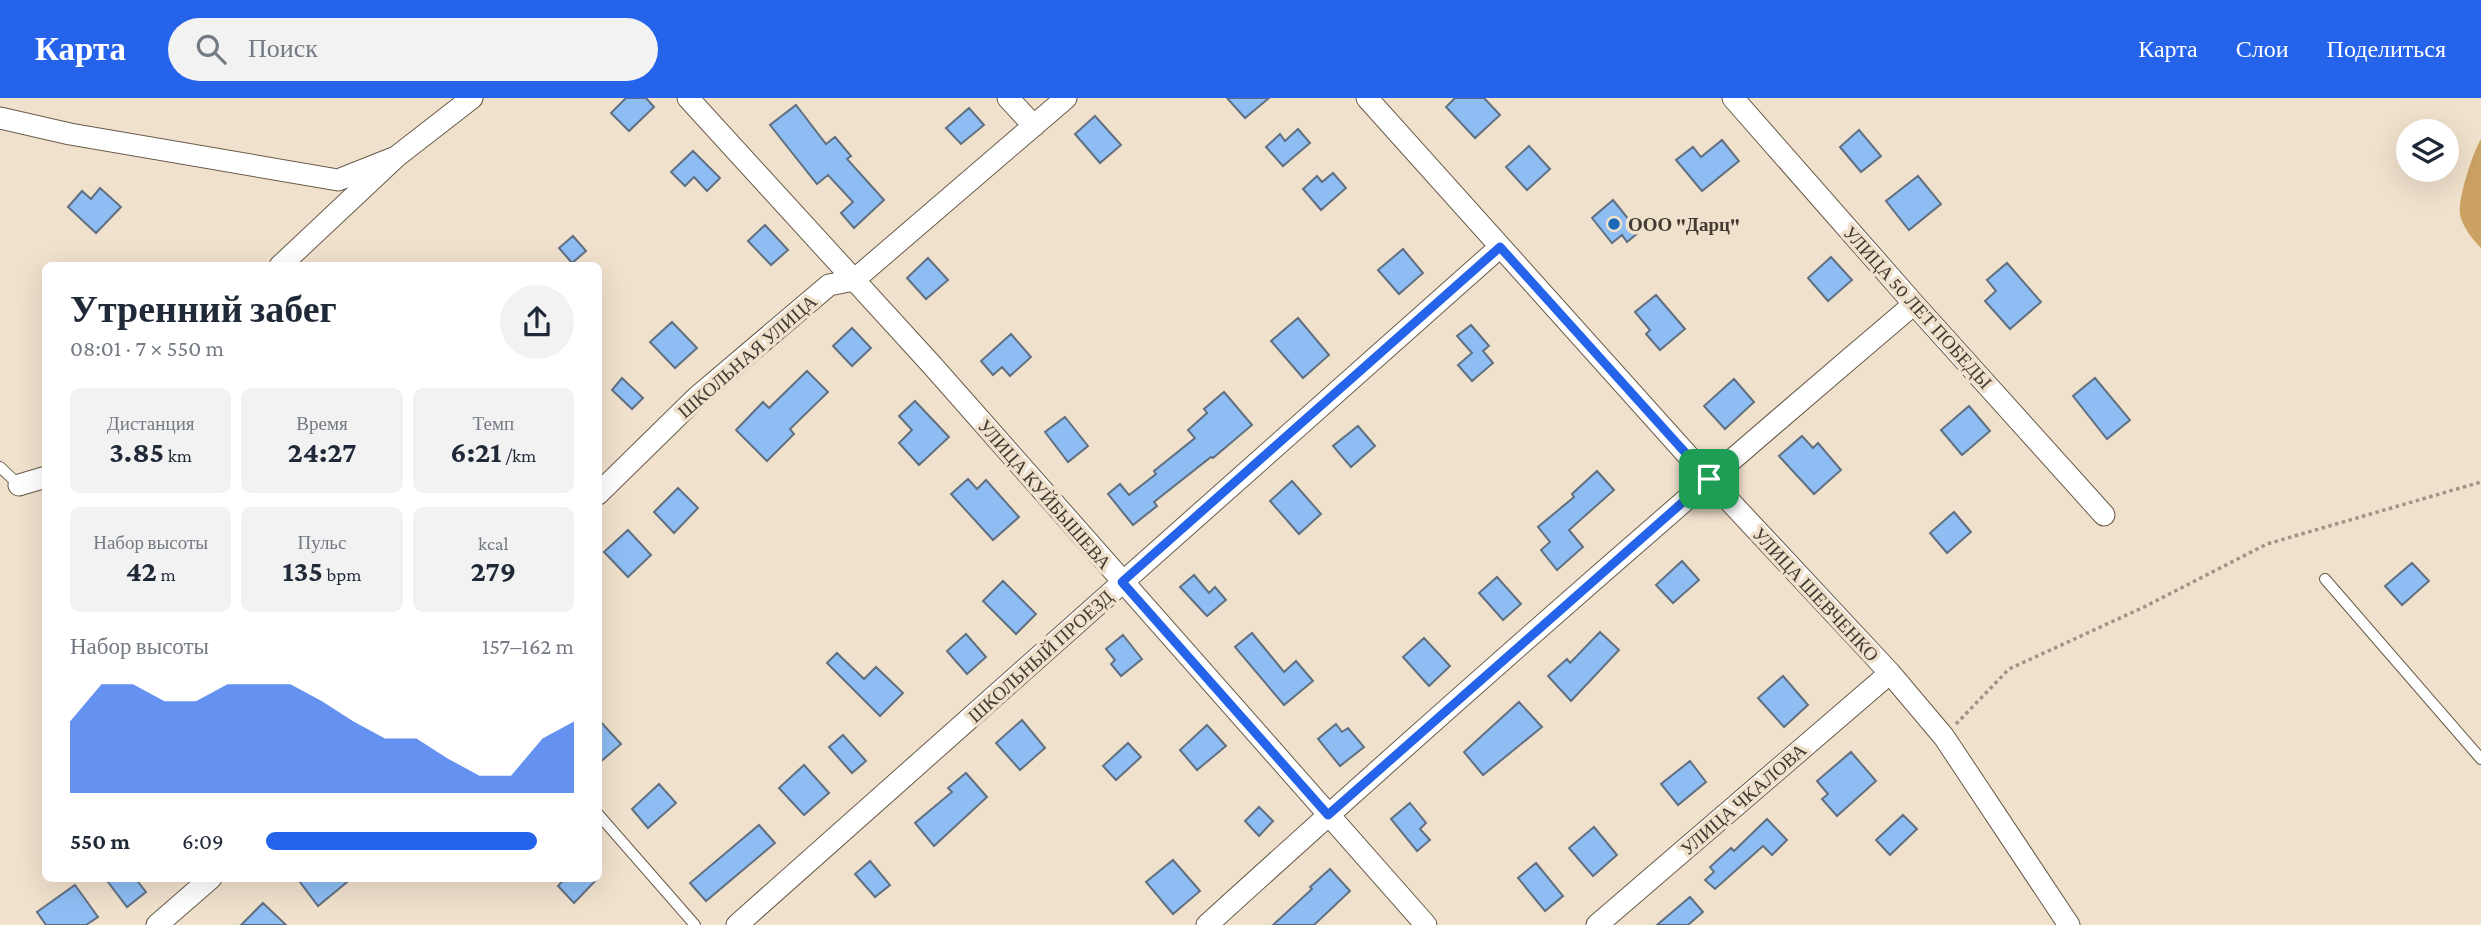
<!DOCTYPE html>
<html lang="ru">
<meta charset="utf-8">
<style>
body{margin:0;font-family:"Crimson Pro",serif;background:#f2f2f3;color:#1f2937;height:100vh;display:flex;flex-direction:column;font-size:26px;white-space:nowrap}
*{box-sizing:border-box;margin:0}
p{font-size:23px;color:#747a83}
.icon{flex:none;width:38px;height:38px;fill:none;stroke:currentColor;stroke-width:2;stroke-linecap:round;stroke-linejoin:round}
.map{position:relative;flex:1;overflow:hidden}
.panel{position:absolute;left:42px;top:164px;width:560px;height:620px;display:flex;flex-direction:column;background:#fff;border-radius:10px;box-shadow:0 7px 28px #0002}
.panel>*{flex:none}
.buttons{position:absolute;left:2396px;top:21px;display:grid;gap:14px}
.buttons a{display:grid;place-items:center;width:63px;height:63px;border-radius:50%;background:#fff;box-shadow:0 7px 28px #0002;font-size:35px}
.pin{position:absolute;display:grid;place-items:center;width:60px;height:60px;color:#fff;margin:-30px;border-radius:14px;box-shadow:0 4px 10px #0006}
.round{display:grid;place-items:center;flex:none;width:74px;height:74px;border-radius:37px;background:#f2f2f3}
.summary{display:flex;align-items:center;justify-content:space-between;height:119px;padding:0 28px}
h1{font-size:38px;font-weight:700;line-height:52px}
.figures{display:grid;grid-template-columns:repeat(3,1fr);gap:10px;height:119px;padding:7px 28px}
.figures div{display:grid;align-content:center;border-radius:10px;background:#f2f2f3;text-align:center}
.figures b{font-size:30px;font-weight:700}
.figures small{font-size:19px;font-weight:400}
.figures p{font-size:19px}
.chart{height:196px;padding:14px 28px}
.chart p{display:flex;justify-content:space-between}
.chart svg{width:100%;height:126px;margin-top:7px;fill:#2563eb;opacity:.7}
ul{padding:0 28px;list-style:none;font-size:23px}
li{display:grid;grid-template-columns:112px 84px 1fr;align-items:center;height:52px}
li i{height:18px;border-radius:9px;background:#2563eb}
header{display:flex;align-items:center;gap:42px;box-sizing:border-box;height:98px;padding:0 35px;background:#2563eb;color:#fff}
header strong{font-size:33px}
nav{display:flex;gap:38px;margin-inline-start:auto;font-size:24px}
.search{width:490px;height:63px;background:#f2f2f3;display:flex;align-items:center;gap:18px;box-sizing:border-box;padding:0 24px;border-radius:38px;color:#747a83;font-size:26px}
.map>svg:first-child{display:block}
.water{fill:#cba164}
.building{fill:#8ebdf4;stroke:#617081;stroke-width:2}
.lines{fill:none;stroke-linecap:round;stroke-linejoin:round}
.service-casing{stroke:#695b4a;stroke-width:12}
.minor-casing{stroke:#695b4a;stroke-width:23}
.path{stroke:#9f9586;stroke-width:3.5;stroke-dasharray:3.5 3.5;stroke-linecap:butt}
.service{stroke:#fff;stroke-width:10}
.minor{stroke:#fff;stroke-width:21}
.route-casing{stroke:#fff;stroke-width:14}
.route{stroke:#2563eb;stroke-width:9}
.poi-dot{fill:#1a68b7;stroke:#f0e1cc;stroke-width:2.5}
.labels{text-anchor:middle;stroke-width:7;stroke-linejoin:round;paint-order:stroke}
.poi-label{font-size:19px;font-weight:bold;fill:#413b33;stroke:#f0e1cc;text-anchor:start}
.street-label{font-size:19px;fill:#413b33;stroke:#f0e1cc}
</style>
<header>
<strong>Карта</strong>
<div class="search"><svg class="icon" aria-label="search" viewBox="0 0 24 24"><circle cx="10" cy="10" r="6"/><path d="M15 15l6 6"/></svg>Поиск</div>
<nav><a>Карта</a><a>Слои</a><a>Поделиться</a></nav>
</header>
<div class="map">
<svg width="2481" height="827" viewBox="0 0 2481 827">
<rect width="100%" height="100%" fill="#f0e1cc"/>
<path class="water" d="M 2481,41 L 2481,150 C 2472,141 2463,129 2460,117 C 2457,102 2473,54 2481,41 Z"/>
<path class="building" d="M 626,0 L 646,0 L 654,9 L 629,33 L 611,15 Z
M 1227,0 L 1269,0 L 1245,20 Z
M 1455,0 L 1484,0 L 1500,17 L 1475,40 L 1446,9 Z
M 796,7 L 826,46 L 835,39 L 851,58 L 847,61 L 884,102 L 854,130 L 841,115 L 853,104 L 828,77 L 817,86 L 770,27 Z
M 969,10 L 984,27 L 961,46 L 946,30 Z
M 1095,18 L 1121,47 L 1100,65 L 1075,36 Z
M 1298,31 L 1310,45 L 1283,68 L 1266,49 L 1280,36 L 1285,43 Z
M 1859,32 L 1881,58 L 1861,74 L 1840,49 Z
M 1722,42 L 1739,63 L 1702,93 L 1676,62 L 1693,49 L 1701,59 Z
M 1529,48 L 1550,71 L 1527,92 L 1506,69 Z
M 693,53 L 720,80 L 707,93 L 694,79 L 685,88 L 671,74 Z
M 1333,75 L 1346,90 L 1321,112 L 1303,91 L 1317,78 L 1322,84 Z
M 1918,78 L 1941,106 L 1909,132 L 1886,103 Z
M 100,90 L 121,109 L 96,135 L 68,109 L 82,93 L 91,101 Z
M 1613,102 L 1639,134 L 1627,144 L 1622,137 L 1612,145 L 1592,120 Z
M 765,127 L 788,152 L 771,167 L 748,143 Z
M 573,138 L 586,153 L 572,165 L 559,150 Z
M 1403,151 L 1423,175 L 1399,196 L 1378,172 Z
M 1831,159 L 1852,182 L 1828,203 L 1808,180 Z
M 928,160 L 948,182 L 926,201 L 907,180 Z
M 2007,165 L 2041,204 L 2010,231 L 1985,203 L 1996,193 L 1987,182 Z
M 1656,197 L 1685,231 L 1660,252 L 1646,236 L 1650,232 L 1635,214 Z
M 1298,220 L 1329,257 L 1303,280 L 1271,243 Z
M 672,224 L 697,250 L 675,270 L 650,244 Z
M 1471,227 L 1489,248 L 1483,253 L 1493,265 L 1472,283 L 1458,267 L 1472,255 L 1457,238 Z
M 852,230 L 871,250 L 852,268 L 833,248 Z
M 1011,236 L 1031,259 L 1010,278 L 1002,269 L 993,277 L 981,263 Z
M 807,273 L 828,294 L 790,331 L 794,336 L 767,363 L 736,332 L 763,304 L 769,310 Z
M 622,280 L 643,300 L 632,311 L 612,292 Z
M 2095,280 L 2130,322 L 2107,341 L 2073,298 Z
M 1734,281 L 1754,304 L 1725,331 L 1704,308 Z
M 1224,294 L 1252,327 L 1213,360 L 1211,359 L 1154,404 L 1157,408 L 1133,427 L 1108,396 L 1120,386 L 1129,397 L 1156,376 L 1154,373 L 1195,340 L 1188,332 L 1207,315 L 1204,311 Z
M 915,303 L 949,339 L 919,367 L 899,345 L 912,332 L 899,318 Z
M 1969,308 L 1990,333 L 1962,357 L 1941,332 Z
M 1065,319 L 1088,348 L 1068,364 L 1045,334 Z
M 1358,328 L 1375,348 L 1351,369 L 1333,348 Z
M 1802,338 L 1813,350 L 1818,345 L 1841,372 L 1814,396 L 1779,358 Z
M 1597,373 L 1614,392 L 1569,432 L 1583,449 L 1557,472 L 1541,452 L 1550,444 L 1538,429 L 1574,399 L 1572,396 Z
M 968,381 L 977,391 L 986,382 L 1019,419 L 993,442 L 951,396 Z
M 1292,383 L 1321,416 L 1299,436 L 1270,403 Z
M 678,390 L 698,410 L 674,435 L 654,414 Z
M 1954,414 L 1971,434 L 1947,455 L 1930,435 Z
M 628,432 L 651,457 L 628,479 L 604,454 Z
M 1682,463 L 1699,482 L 1673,505 L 1656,487 Z
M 2412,465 L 2429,483 L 2402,507 L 2385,488 Z
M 1194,477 L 1209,495 L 1215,489 L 1226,502 L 1207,518 L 1180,489 Z
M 1497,479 L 1521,506 L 1503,522 L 1479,495 Z
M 1003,483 L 1036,516 L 1016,536 L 983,503 Z
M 1600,534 L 1619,552 L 1571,603 L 1548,578 L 1567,561 L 1570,565 Z
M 1252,535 L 1284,574 L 1296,563 L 1313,583 L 1284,607 L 1235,549 Z
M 966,536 L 986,559 L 967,576 L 947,553 Z
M 1123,537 L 1142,561 L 1121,578 L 1111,566 L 1115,562 L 1106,551 Z
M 1424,540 L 1450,568 L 1429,588 L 1403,559 Z
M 837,555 L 864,581 L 876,569 L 903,595 L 880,618 L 827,565 Z
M 1783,578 L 1808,607 L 1784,629 L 1758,600 Z
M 1519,604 L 1542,629 L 1483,677 L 1464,654 Z
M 598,621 L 621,646 L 598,666 Z
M 1022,622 L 1045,650 L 1020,672 L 996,645 Z
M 1336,626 L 1342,634 L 1348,630 L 1364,649 L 1340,668 L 1318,641 Z
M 1207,627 L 1226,648 L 1197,672 L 1180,652 Z
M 843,637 L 866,663 L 852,675 L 829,649 Z
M 1128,645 L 1141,659 L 1116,682 L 1103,668 Z
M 1851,654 L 1876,683 L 1837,718 L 1822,701 L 1828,696 L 1817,683 Z
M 1690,663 L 1706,684 L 1678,707 L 1661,686 Z
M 804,667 L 829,695 L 804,717 L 779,690 Z
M 966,675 L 987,699 L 934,748 L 915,725 L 952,694 L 948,690 Z
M 659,686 L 676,705 L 648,730 L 632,711 Z
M 1410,705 L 1426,725 L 1420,731 L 1430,742 L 1417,753 L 1391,721 Z
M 1259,709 L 1273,723 L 1259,738 L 1245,723 Z
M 1903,717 L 1917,731 L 1890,757 L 1876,742 Z
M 1767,721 L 1787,742 L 1772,757 L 1763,748 L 1715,791 L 1705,782 L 1714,774 L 1710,769 L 1731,750 L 1734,753 Z
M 759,727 L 775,745 L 706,803 L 690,785 Z
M 1594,729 L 1617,757 L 1593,778 L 1569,750 Z
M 1173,762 L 1200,793 L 1173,816 L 1146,784 Z
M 870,763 L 890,787 L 875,799 L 855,776 Z
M 1536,765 L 1563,798 L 1545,813 L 1518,780 Z
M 1330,771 L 1350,793 L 1314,827 L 1273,827 L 1312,791 L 1310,789 Z
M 105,780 L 135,780 L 146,794 L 127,809 Z
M 297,780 L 352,780 L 318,808 Z
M 565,780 L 598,780 L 574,805 L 558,788 Z
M 75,787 L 98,819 L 86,827 L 46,827 L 37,814 Z
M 1690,799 L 1703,814 L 1688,827 L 1657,827 Z
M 263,805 L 286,827 L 241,827 Z"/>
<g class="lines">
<g class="service-casing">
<path id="service" d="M 0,369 L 19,387
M 2325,481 L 2481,661
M 598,716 L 695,827"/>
</g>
<g class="minor-casing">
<path id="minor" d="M 688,0 L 931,266 L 1426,827
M 1008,0 L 1034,28
M 1367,0 L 1709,381 L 1890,575 L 1944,639 L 2069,827
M 1733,0 L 1914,206 L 2104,417
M 0,20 L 70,36 L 338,82 L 396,59
M 280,168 L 396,59 L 472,0
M 19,387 L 46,379
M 598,396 L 697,299 L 829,187 L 854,182 L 1066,0
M 157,827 L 211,780
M 737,827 L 1500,149
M 1207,827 C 1439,616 1675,409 1914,206
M 1597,827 L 1890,575"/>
</g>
<path class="path" d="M 1956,626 L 2009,571 L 2144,509 L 2267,446 L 2481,384"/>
<use href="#service" class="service"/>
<use href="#minor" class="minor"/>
</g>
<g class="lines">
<g class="route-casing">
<path id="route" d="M 1500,149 L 1709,381 L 1328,717 L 1122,484 Z"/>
</g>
<use href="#route" class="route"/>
</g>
<circle class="poi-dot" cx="1614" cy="126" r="7"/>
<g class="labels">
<g class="poi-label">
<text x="1628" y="133">ООО "Дарц"</text>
</g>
<g class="street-label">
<text transform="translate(1918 209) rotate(48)" y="7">УЛИЦА 50 ЛЕТ ПОБЕДЫ</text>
<text transform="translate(747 258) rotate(-41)" y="7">ШКОЛЬНАЯ УЛИЦА</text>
<text transform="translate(1045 396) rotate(49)" y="7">УЛИЦА КУЙБЫШЕВА</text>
<text transform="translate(1816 496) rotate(47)" y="7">УЛИЦА ШЕВЧЕНКО</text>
<text transform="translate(1040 558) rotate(-42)" y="7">ШКОЛЬНЫЙ ПРОЕЗД</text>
<text transform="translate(1743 701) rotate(-41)" y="7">УЛИЦА ЧКАЛОВА</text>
</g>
</g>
</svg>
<div class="buttons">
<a><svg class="icon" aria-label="layers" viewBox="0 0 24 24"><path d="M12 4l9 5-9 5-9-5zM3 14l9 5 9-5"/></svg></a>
</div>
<div class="pin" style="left:1709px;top:381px;background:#1e9e55"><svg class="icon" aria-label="arrive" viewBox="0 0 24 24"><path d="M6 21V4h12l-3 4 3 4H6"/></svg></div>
<section class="panel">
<div class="summary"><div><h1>Утренний забег</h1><p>08:01 · 7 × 550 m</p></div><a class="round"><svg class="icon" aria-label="share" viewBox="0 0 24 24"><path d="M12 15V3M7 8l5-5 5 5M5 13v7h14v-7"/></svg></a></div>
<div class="figures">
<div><p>Дистанция</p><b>3.85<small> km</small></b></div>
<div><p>Время</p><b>24:27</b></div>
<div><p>Темп</p><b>6:21<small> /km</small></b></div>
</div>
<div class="figures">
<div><p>Набор высоты</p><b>42<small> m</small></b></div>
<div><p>Пульс</p><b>135<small> bpm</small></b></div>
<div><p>kcal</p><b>279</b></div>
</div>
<div class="chart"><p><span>Набор высоты</span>157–162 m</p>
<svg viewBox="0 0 160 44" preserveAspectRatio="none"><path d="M0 44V19L10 6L20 6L30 12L40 12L50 6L60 6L70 6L80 12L90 19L100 25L110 25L120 32L130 38L140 38L150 25L160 19V44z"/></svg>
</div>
<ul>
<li><b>550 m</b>6:09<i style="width:88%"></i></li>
</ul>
</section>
</div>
